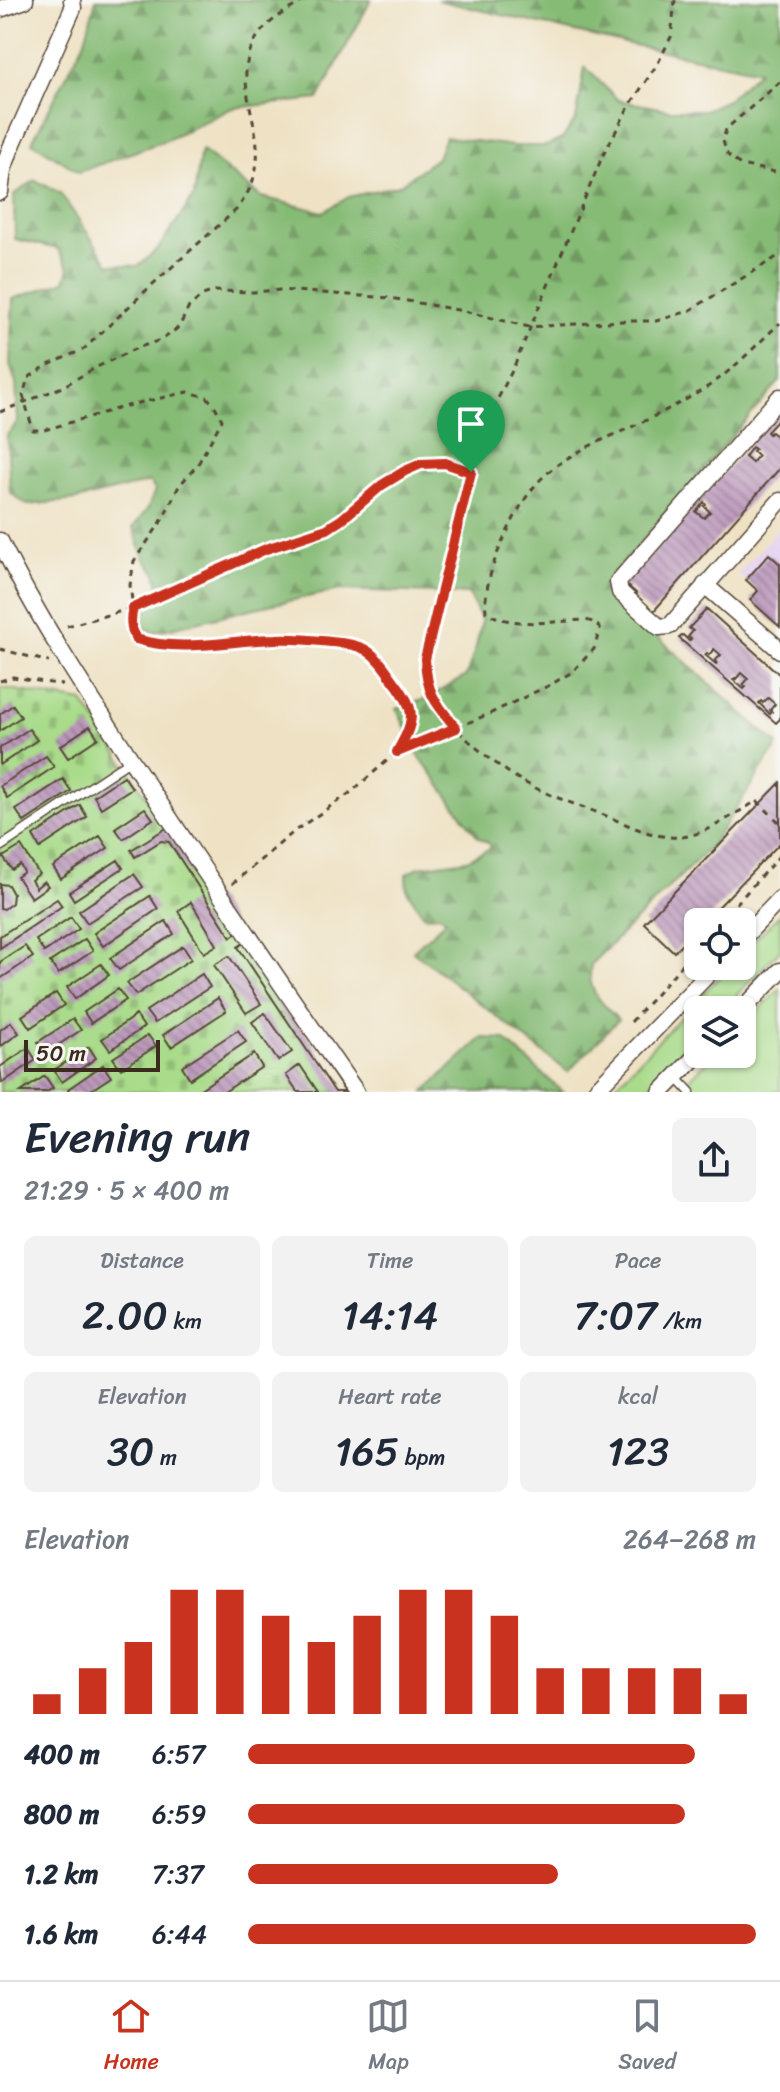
<!DOCTYPE html>
<meta charset="utf-8">
<style>
body{margin:0;font-family:Sriracha,sans-serif;background:#f2f2f3;color:#1f2937;height:100vh;display:flex;flex-direction:column;font-size:30px;white-space:nowrap}
*{box-sizing:border-box;margin:0}
p{font-size:26px;color:#747a83}
.icon{flex:none;width:44px;height:44px;fill:none;stroke:currentColor;stroke-width:2;stroke-linecap:round;stroke-linejoin:round}
.map{position:relative;height:1092px;overflow:hidden}
.details{display:flex;flex-direction:column;background:#fff;flex:1}
.details>*{flex:none}
.tools{position:absolute;left:684px;top:908px;display:grid;gap:16px}
.tools a{display:grid;place-items:center;width:72px;height:72px;border-radius:12px;background:#fff;box-shadow:0 2px 6px #0004;font-size:40px}
.scale{position:absolute;left:24px;bottom:20px;width:136px;box-sizing:border-box;padding-left:8px;border:4px solid #3b2a1e;border-top:0;font-size:22px;line-height:28px;white-space:nowrap;color:#3b2a1e;-webkit-text-stroke:6px #f6f6f2;paint-order:stroke}
.pin{position:absolute;display:grid;place-items:center;width:68px;height:68px;color:#fff;margin:-82px -34px;border-radius:50% 50% 50% 0;rotate:-45deg;box-shadow:0 0 8px #0007}
.pin .icon{rotate:45deg}
.round{display:grid;place-items:center;flex:none;width:84px;height:84px;border-radius:12px;background:#f2f2f3}
.headline{display:flex;align-items:center;justify-content:space-between;height:136px;padding:0 24px}
h1{font-size:44px;font-weight:600;line-height:60px}
.stats{display:grid;grid-template-columns:repeat(3,1fr);gap:12px;height:136px;padding:8px 24px}
.stats div{display:grid;align-content:center;border-radius:12px;background:#f2f2f3;text-align:center}
.stats b{font-size:40px;font-weight:600}
.stats small{font-size:22px;font-weight:400}
.stats p{font-size:22px}
.chart{height:224px;padding:16px 24px}
.chart p{display:flex;justify-content:space-between}
.chart svg{width:100%;height:144px;margin-top:8px;stroke:#c8321e;stroke-width:6}
ul{padding:0 24px;list-style:none;font-size:26px}
li{display:grid;grid-template-columns:128px 96px 1fr;align-items:center;height:60px}
li i{height:20px;border-radius:10px;background:#c8321e}
.dock{display:flex;justify-content:space-around;align-items:center;height:112px;border-top:2px solid #e0e1e3;background:#fff;font-size:22px;color:#747a83}
.dock a{display:grid;justify-items:center;gap:4px}
.dock .active{color:#c8321e}
.map>svg:first-child{display:block}
.built{fill:#e6d3f0}
.green{fill:#a9db8a;stroke:#728254;stroke-width:2}
.forest{fill:url(#forest-firs);stroke:#60724a;stroke-width:2}
.cemetery{fill:url(#cemetery-stones);stroke:#728254;stroke-width:2}
.building{fill:url(#building-back-hatch);fill-rule:evenodd}
.lines{fill:none;stroke-linecap:round;stroke-linejoin:round}
.service-casing{stroke:#564637;stroke-width:11}
.minor-casing{stroke:#564637;stroke-width:19}
.path{stroke:#564637;stroke-width:3;stroke-dasharray:6 6;stroke-linecap:butt}
.service{stroke:#fff;stroke-width:8}
.minor{stroke:#fff;stroke-width:16}
.route-casing{stroke:#fff;stroke-width:16}
.route{stroke:#c8321e;stroke-width:10}
</style>
<div class="map">
<svg width="780" height="1092" viewBox="0 0 780 1092">
<defs>
<pattern id="forest-firs" width="22" height="20" patternUnits="userSpaceOnUse" patternTransform="scale(2)"><rect width="22" height="20" fill="#86bb76"/><path d="M5 1l3.5 6h-7zM16 11l3.5 6h-7z" fill="#6f9860"/></pattern>
<pattern id="cemetery-stones" width="16" height="16" patternUnits="userSpaceOnUse" patternTransform="scale(2)"><rect width="16" height="16" fill="#a9db8a"/><path d="M2 7V4a2 2 0 0 1 4 0v3zM10 15v-3a2 2 0 0 1 4 0v3z" fill="#92bc77"/></pattern>
<pattern id="building-back-hatch" width="6" height="6" patternUnits="userSpaceOnUse" patternTransform="scale(2)"><rect width="6" height="6" fill="#bb97bb"/><path d="M-1 5l2 2M0 0l6 6M5-1l2 2" fill="none" stroke="#997b97"/></pattern>
</defs>
<rect width="100%" height="100%" fill="#f6f6f2"/>
<filter id="ink" filterUnits="userSpaceOnUse"><feTurbulence type="fractalNoise" baseFrequency=".0125" numOctaves="2"/><feDisplacementMap in="SourceGraphic" scale="16" xChannelSelector="R" yChannelSelector="G"/><feConvolveMatrix kernelMatrix="1 2 1 2 8 2 1 2 1" color-interpolation-filters="sRGB"/></filter>
<filter id="wash" filterUnits="userSpaceOnUse"><feTurbulence type="fractalNoise" baseFrequency=".006" numOctaves="4" result="noise"/><feDisplacementMap in="SourceGraphic" scale="32" xChannelSelector="R" yChannelSelector="G"/><feGaussianBlur stdDeviation="1.8" result="paint"/><feColorMatrix in="noise" values="0 0 0 0 0 0 0 0 0 0 0 0 0 0 0 0 0 1.4 0 .05"/><feComposite in="paint" operator="in"/></filter>
<g filter="url(#wash)">
<rect width="100%" height="100%" fill="#efe2c4"/>
<path class="built" d="M 780,527 L 780,627 L 750,600 L 758,590 L 738,574 Z"/>
<path class="green" d="M 780,914 L 780,950 L 722,1010 L 698,1010 L 698,1035 L 643,1092 L 609,1092 L 730,966 L 742,966 L 742,953 Z
M 780,989 L 780,1092 L 676,1092 L 715,1054 L 742,1054 L 742,1027 Z"/>
<path class="forest" d="M 96,0 L 371,0 L 318,99 L 232,108 L 169,139 L 79,172 L 32,142 L 85,40 Z
M 437,0 L 780,0 L 780,381 L 602,587 L 778,745 L 710,847 L 591,964 C 586,992 601,1001 618,1020 L 568,1072 L 413,951 L 446,920 L 440,915 L 424,916 L 407,891 L 406,874 L 419,867 L 467,860 L 491,848 L 489,843 L 478,837 L 417,753 L 397,709 L 425,699 L 466,676 L 476,647 L 482,621 L 469,594 L 340,590 L 255,608 L 154,632 L 143,627 L 143,615 L 159,585 L 156,573 L 144,558 L 133,528 L 148,508 L 155,490 L 150,482 L 76,500 L 27,505 L 10,492 L 7,435 L 18,422 L 16,383 L 10,365 L 13,299 L 65,281 L 69,268 L 58,249 L 15,239 L 14,195 L 35,180 L 60,193 L 109,264 L 138,266 L 158,249 L 194,196 L 201,150 L 261,197 L 323,212 L 349,197 L 399,185 L 437,158 L 445,137 L 514,146 L 546,146 L 562,139 L 576,119 L 585,67 L 618,100 L 670,110 L 705,110 L 727,100 L 759,71 L 614,41 Z
M 482,1038 L 504,1039 L 563,1092 L 424,1092 Z"/>
<path class="cemetery" d="M 3,688 L 83,702 L 344,1092 L 0,1092 L 0,690 Z"/>
<g id="blocks">
<path class="building" d="M 780,410 L 780,423 L 777,421 L 767,432 L 769,434 L 771,432 L 776,436 L 780,432 L 780,468 L 652,613 L 634,598 L 637,594 L 629,587 L 626,591 L 622,587 ZM 752,447 L 755,449 L 753,451 L 758,456 L 752,463 L 745,457 ZM 704,502 L 706,505 L 704,506 L 710,512 L 704,518 L 696,512 Z
M 769,554 L 780,564 L 780,627 L 750,600 L 758,591 L 746,580 Z
M 707,609 L 780,675 L 780,719 L 776,723 L 679,638 L 683,635 L 689,641 L 691,639 L 688,637 L 693,631 L 689,628 ZM 714,649 L 721,655 L 715,661 L 717,663 L 716,664 L 705,655 L 707,653 L 709,655 ZM 741,673 L 748,679 L 743,685 L 746,687 L 744,689 L 733,680 L 735,678 L 736,679 ZM 768,698 L 775,704 L 770,710 L 772,712 L 770,714 L 759,703 L 761,701 L 763,703 Z
M 13,705 L 21,717 L 0,731 L 0,714 Z
M 90,726 L 98,738 L 68,758 L 60,746 Z
M 29,729 L 37,740 L 0,765 L 0,748 Z
M 46,756 L 54,767 L 7,798 L 0,786 Z
M 124,776 L 132,788 L 101,808 L 94,796 Z
M 63,779 L 71,791 L 24,822 L 16,810 Z
M 780,783 L 780,843 L 704,922 L 698,922 L 698,928 L 674,952 L 644,923 Z
M 80,805 L 87,817 L 40,848 L 33,836 Z
M 145,808 L 153,819 L 123,839 L 115,828 Z
M 168,827 L 238,932 L 231,937 L 169,842 L 161,841 L 135,857 L 131,850 Z
M 100,836 L 108,848 L 61,879 L 53,867 Z
M 21,846 L 39,874 L 31,880 L 36,888 L 44,881 L 48,886 L 31,898 L 17,877 L 24,872 L 20,865 L 12,870 L 3,857 Z
M 118,860 L 123,868 L 74,900 L 69,892 Z
M 134,874 L 143,887 L 87,923 L 79,911 Z
M 0,884 L 8,885 L 13,894 L 12,903 L 4,909 L 0,908 Z
M 150,896 L 158,909 L 103,946 L 94,933 Z
M 57,899 L 62,906 L 0,948 L 0,936 Z
M 191,902 L 217,945 L 204,953 L 178,911 Z
M 71,917 L 79,929 L 44,952 L 36,940 Z
M 166,921 L 174,934 L 119,970 L 110,958 Z
M 85,939 L 93,951 L 58,974 L 50,962 Z
M 245,942 L 345,1092 L 335,1092 L 238,947 Z
M 25,946 L 33,957 L 0,979 L 0,962 Z
M 183,946 L 191,959 L 136,995 L 127,983 Z
M 229,956 L 261,1004 L 246,1013 L 214,965 Z
M 101,964 L 109,975 L 75,999 L 67,987 Z
M 202,974 L 210,987 L 155,1023 L 146,1011 Z
M 118,989 L 126,1000 L 91,1023 L 84,1012 Z
M 56,993 L 64,1005 L 30,1028 L 22,1016 Z
M 218,998 L 226,1011 L 171,1047 L 163,1035 Z
M 265,1013 L 292,1052 L 278,1061 L 252,1022 Z
M 136,1015 L 144,1027 L 110,1050 L 102,1039 Z
M 73,1019 L 81,1030 L 46,1053 L 38,1042 Z
M 11,1022 L 19,1033 L 0,1047 L 0,1030 Z
M 238,1030 L 246,1042 L 190,1079 L 182,1066 Z
M 148,1035 L 156,1046 L 121,1069 L 113,1058 Z
M 89,1047 L 96,1058 L 62,1082 L 54,1070 Z
M 28,1048 L 36,1060 L 2,1083 L 0,1067 Z
M 254,1054 L 262,1067 L 224,1092 L 196,1092 Z
M 103,1065 L 111,1077 L 88,1092 L 70,1092 L 68,1089 Z
M 300,1065 L 318,1092 L 298,1092 L 286,1075 Z
M 45,1076 L 53,1088 L 47,1092 L 21,1092 Z"/>
</g>
</g>
<g filter="url(#ink)">
<use href="#blocks" fill-opacity="0" stroke="#564637" stroke-width="2"/>
<g class="lines">
<g class="service-casing">
<path id="service" d="M 0,847 L 131,760
M 676,1077 L 690,1092"/>
</g>
<g class="minor-casing">
<path id="minor" d="M 0,9 L 25,0
M 0,192 L 3,170 L 10,150 L 73,8 L 72,0
M 780,397 L 618,582 L 620,592 L 659,627 L 670,626 L 780,501
M 0,541 C 40,623 91,699 141,775 C 211,882 283,987 356,1092
M 705,585 L 780,650
M 742,939 L 780,899
M 742,1010 L 780,971
M 594,1092 L 716,966
M 661,1092 L 698,1054"/>
</g>
<path class="path" d="M 304,0 C 288,11 266,21 256,39 C 222,95 289,145 236,210 L 154,283 L 84,349 L 46,366 L 28,378 L 23,395 L 33,430 L 44,430 L 134,404 L 188,392 L 207,397 L 216,408 L 222,420 L 198,464 L 179,486 L 161,522 L 134,561 L 130,585 L 133,608 L 131,625 L 132,632 L 136,639 C 183,652 229,640 276,639 C 294,638 313,640 331,642 C 342,643 356,644 366,650 C 378,657 386,670 394,681 C 417,711 415,720 397,752
M 675,0 L 671,37 L 658,63 L 630,105 L 603,155 L 512,371 L 491,412 L 471,472 L 425,659 C 426,669 425,680 428,689 C 438,719 496,767 524,782 C 549,796 577,805 604,815 C 627,824 654,839 680,837 C 705,836 735,813 757,801 L 780,823
M 780,82 L 726,129 L 723,141 L 727,154 L 733,160 L 741,165 L 780,173
M 0,412 L 62,387 L 97,367 L 137,348 L 163,339 L 179,327 L 189,307 L 203,295 L 215,291 L 253,292 L 280,290 L 390,298 L 464,311 L 529,327 L 622,321 L 656,321 L 689,311 L 780,255
M 67,626 L 133,608 L 266,549 L 327,529 L 341,520 L 382,485 L 405,471 L 421,464 L 445,463 L 471,472
M 0,649 L 49,662
M 0,681 L 13,677 L 63,685
M 232,884 L 296,830 L 350,793 L 397,752 L 489,714 L 552,684 L 572,672 L 594,649 L 600,629 L 596,623 L 586,620 C 555,621 513,629 486,612 C 484,591 492,566 500,547 C 511,524 523,497 541,479 C 567,453 603,440 636,425 C 658,415 680,403 701,391 C 731,373 755,346 780,323
M 720,922 L 780,855
M 631,1022 L 698,947"/>
<use href="#service" class="service"/>
<use href="#minor" class="minor"/>
</g>
</g>
<g class="lines" filter="url(#ink)">
<g class="route-casing">
<path id="route" d="M 445,463 L 471,472 L 425,659 C 427,694 434,701 456,728 L 397,752 C 415,720 417,711 394,681 C 386,670 378,657 366,650 C 356,644 342,643 331,642 C 312,640 294,638 276,639 C 229,640 182,653 136,639 C 130,628 130,619 133,608 L 266,549 L 327,529 L 341,520 L 382,485 L 405,471 L 421,464 Z"/>
</g>
<use href="#route" class="route"/>
</g>
</svg>
<div class="tools">
<a><svg class="icon" aria-label="locate" viewBox="0 0 24 24"><circle cx="12" cy="12" r="6"/><path d="M12 2v4M12 18v4M2 12h4M18 12h4"/></svg></a>
<a><svg class="icon" aria-label="layers" viewBox="0 0 24 24"><path d="M12 4l9 5-9 5-9-5zM3 14l9 5 9-5"/></svg></a>
</div>
<div class="scale">50 m</div>
<div class="pin" style="left:471px;top:472px;background:#1e9e55"><svg class="icon" aria-label="arrive" viewBox="0 0 24 24"><path d="M6 21V4h12l-3 4 3 4H6"/></svg></div>
</div>
<section class="details">
<div class="headline"><div><h1>Evening run</h1><p>21:29 · 5 × 400 m</p></div><a class="round"><svg class="icon" aria-label="share" viewBox="0 0 24 24"><path d="M12 15V3M7 8l5-5 5 5M5 13v7h14v-7"/></svg></a></div>
<div class="stats">
<div><p>Distance</p><b>2.00<small> km</small></b></div>
<div><p>Time</p><b>14:14</b></div>
<div><p>Pace</p><b>7:07<small> /km</small></b></div>
</div>
<div class="stats">
<div><p>Elevation</p><b>30<small> m</small></b></div>
<div><p>Heart rate</p><b>165<small> bpm</small></b></div>
<div><p>kcal</p><b>123</b></div>
</div>
<div class="chart"><p><span>Elevation</span>264–268 m</p>
<svg viewBox="0 0 160 44" preserveAspectRatio="none"><path d="M5 44V38M15 44V30M25 44V22M35 44V6M45 44V6M55 44V14M65 44V22M75 44V14M85 44V6M95 44V6M105 44V14M115 44V30M125 44V30M135 44V30M145 44V30M155 44V38"/></svg>
</div>
<ul>
<li><b>400 m</b>6:57<i style="width:88%"></i></li>
<li><b>800 m</b>6:59<i style="width:86%"></i></li>
<li><b>1.2 km</b>7:37<i style="width:61%"></i></li>
<li><b>1.6 km</b>6:44<i style="width:100%"></i></li>
</ul>
</section>
<nav class="dock">
<a class="active"><svg class="icon" aria-label="home" viewBox="0 0 24 24"><path d="M3 11l9-7 9 7M6 9v11h12V9"/></svg>Home</a>
<a><svg class="icon" aria-label="map" viewBox="0 0 24 24"><path d="M3 6l6-2 6 2 6-2v14l-6 2-6-2-6 2zM9 4v14M15 6v14"/></svg>Map</a>
<a><svg class="icon" aria-label="saved" viewBox="0 0 24 24"><path d="M7 4h10v16l-5-4-5 4z"/></svg>Saved</a>
</nav>
